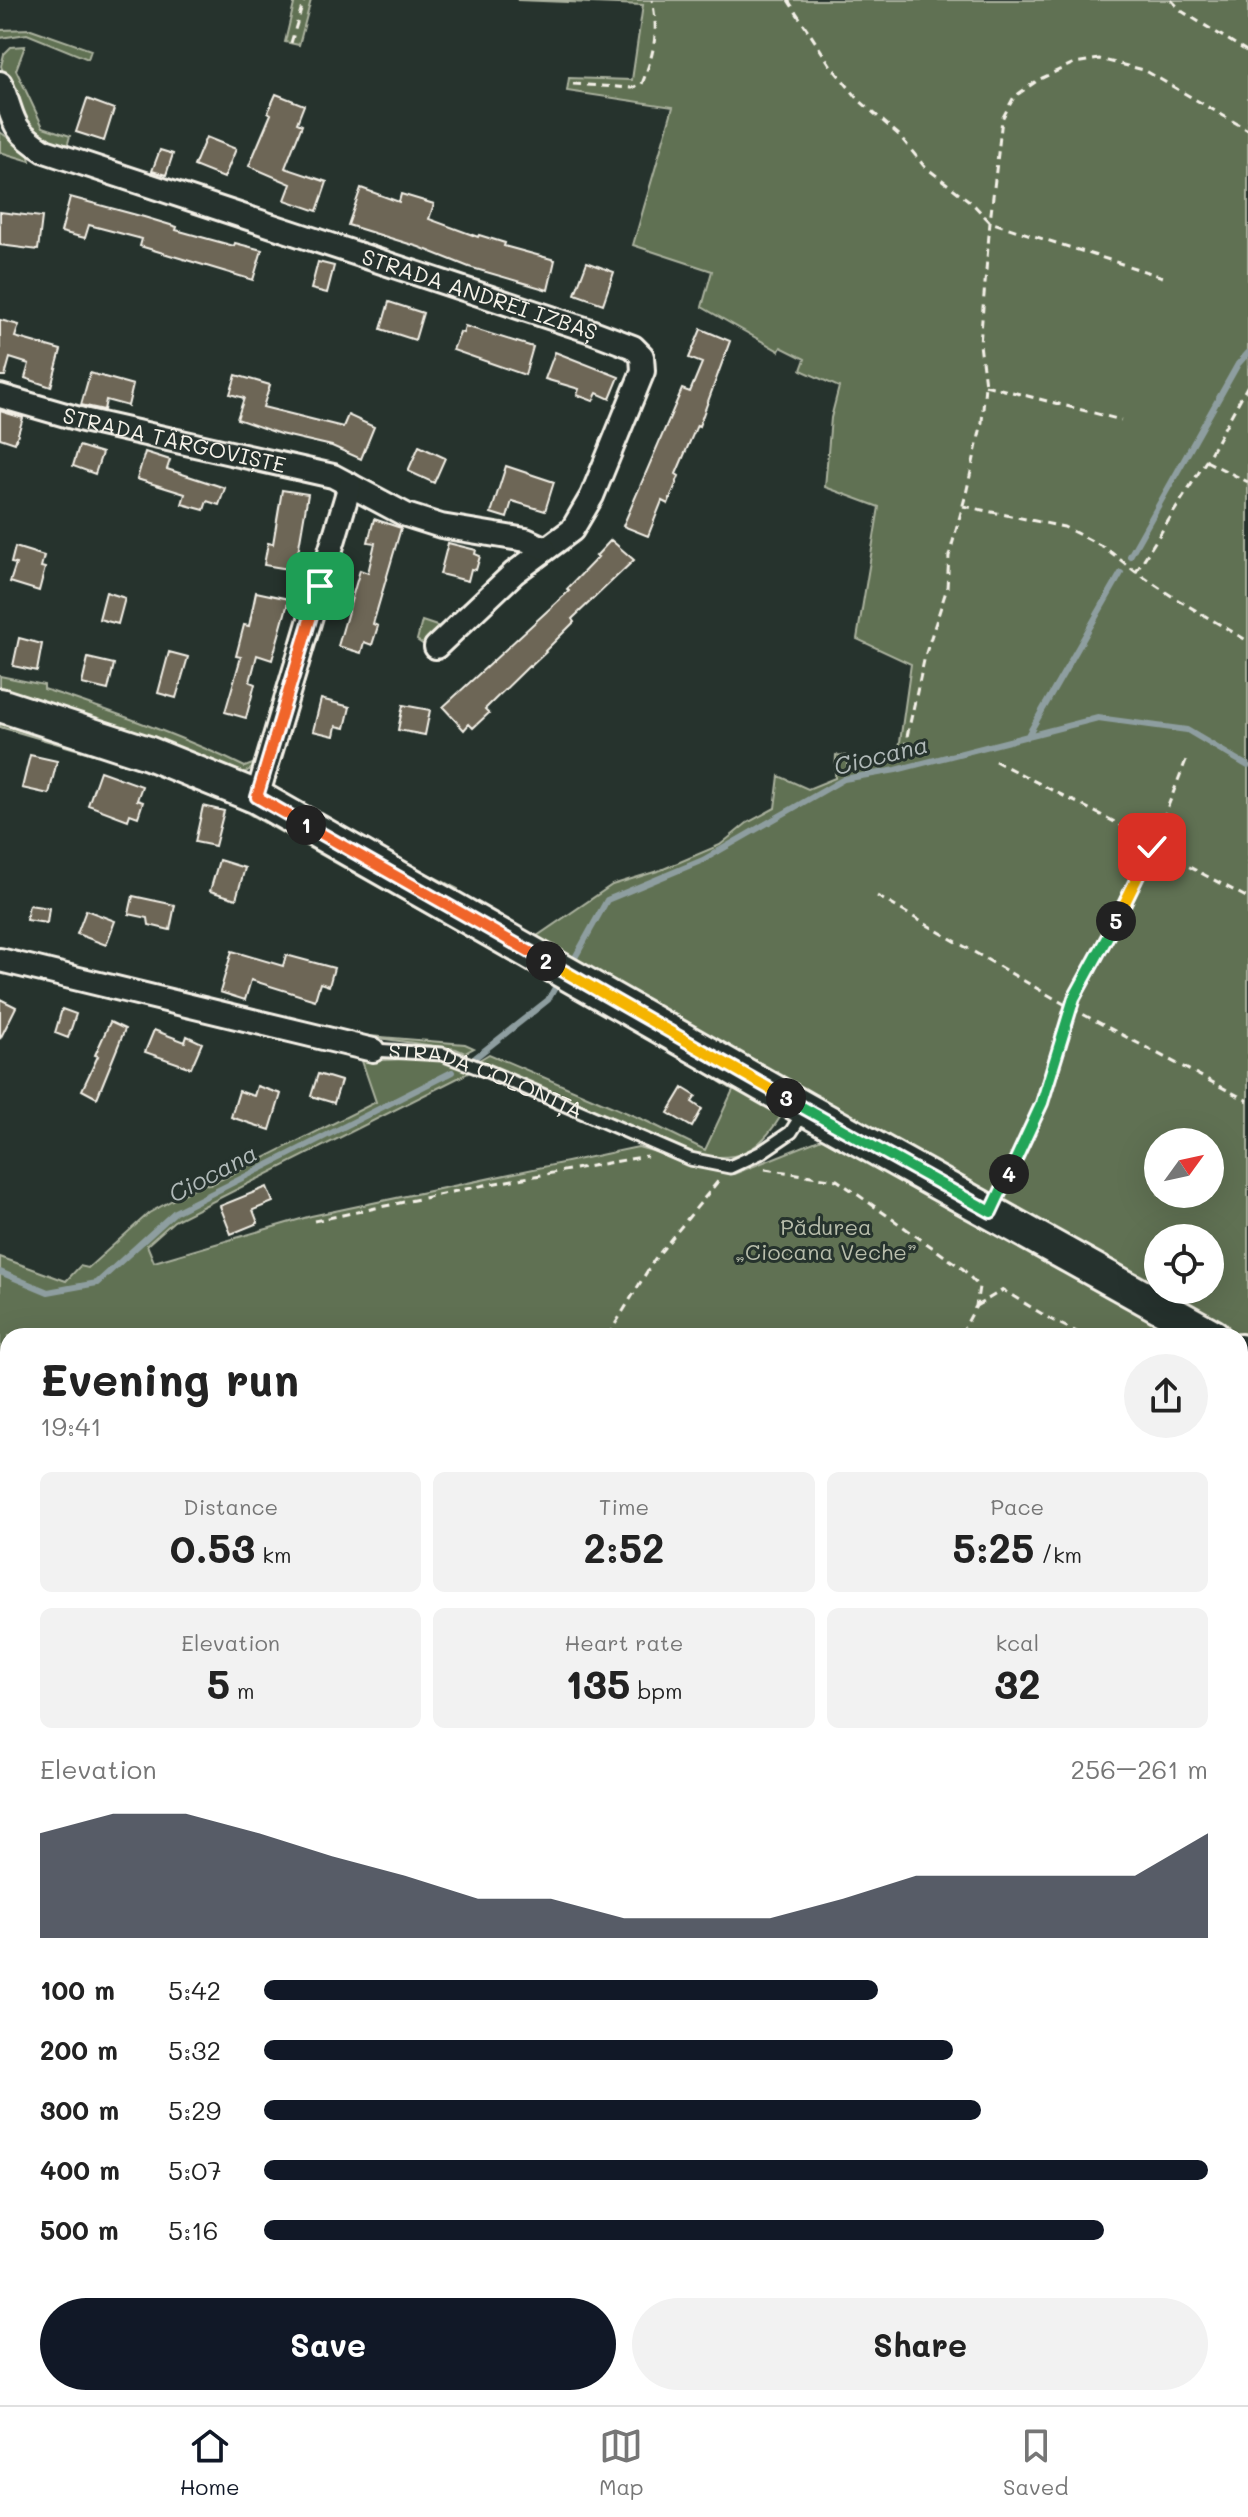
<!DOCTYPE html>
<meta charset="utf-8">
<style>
body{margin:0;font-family:Mali,sans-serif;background:#f2f2f2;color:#222;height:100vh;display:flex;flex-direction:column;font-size:30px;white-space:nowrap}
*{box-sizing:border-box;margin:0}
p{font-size:26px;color:#767676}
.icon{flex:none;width:44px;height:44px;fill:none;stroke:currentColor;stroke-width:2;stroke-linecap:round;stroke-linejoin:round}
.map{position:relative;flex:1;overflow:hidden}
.panel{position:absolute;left:0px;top:1328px;width:1248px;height:1078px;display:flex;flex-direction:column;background:#fff;border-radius:24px 24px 0 0;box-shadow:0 8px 32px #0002}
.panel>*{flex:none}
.needle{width:52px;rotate:57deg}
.fabs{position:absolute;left:1144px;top:1128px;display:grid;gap:16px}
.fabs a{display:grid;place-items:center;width:80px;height:80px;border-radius:50%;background:#fff;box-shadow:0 8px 32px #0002;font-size:40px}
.pin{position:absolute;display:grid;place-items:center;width:68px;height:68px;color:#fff;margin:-34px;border-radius:16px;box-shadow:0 4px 12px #0006}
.km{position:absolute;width:40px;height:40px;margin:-20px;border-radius:50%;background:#222;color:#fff;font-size:22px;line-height:40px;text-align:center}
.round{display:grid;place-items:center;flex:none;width:84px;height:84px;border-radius:42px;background:#f2f2f2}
.summary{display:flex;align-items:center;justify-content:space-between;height:136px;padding:0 40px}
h1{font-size:44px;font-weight:700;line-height:60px}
.figures{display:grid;grid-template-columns:repeat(3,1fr);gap:12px;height:136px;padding:8px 40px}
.figures div{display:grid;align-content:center;border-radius:12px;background:#f2f2f2;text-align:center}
.figures b{font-size:40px;font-weight:700}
.figures small{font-size:22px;font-weight:400}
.figures p{font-size:22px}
.chart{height:224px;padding:16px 40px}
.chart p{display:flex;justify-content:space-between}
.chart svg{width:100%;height:144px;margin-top:8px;fill:#111827;opacity:.7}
.action{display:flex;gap:16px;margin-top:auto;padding:16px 40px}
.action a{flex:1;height:92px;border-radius:48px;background:#111827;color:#fff;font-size:32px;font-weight:700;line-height:92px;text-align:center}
.action a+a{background:#f2f2f2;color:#222}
ul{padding:0 40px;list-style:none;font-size:26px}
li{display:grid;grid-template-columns:128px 96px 1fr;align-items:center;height:60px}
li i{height:20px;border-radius:10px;background:#111827}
.menu{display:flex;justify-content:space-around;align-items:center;height:112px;border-top:2px solid #e0e0e0;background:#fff;font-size:22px;color:#767676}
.menu a{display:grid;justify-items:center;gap:4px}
.menu .selected{color:#111827}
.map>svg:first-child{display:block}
.green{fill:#607153;stroke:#aab19e;stroke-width:2;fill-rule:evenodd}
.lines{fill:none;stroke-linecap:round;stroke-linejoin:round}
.stream{stroke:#8e9ea0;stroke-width:6}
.building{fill:#6d6656;stroke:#f4f1e8;stroke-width:2}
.lane-casing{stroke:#f4f1e8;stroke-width:17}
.street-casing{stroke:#f4f1e8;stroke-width:28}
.secondary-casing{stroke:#f4f1e8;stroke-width:38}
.path{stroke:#f4f1e8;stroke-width:3;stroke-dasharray:8 6;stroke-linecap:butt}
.lane{stroke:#26332d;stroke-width:11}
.street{stroke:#26332d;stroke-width:22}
.secondary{stroke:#26332d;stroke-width:32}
.split-1-casing{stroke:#fff;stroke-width:16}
.split-2-casing{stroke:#fff;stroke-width:16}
.split-3-casing{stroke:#fff;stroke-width:16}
.split-4-casing{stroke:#fff;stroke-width:16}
.split-5-casing{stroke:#fff;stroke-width:16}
.split-6-casing{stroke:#fff;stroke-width:16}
.split-1{stroke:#f0652b;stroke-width:10}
.split-2{stroke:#f0652b;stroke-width:10}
.split-3{stroke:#f5b400;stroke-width:10}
.split-4{stroke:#22a559;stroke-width:10}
.split-5{stroke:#22a559;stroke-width:10}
.split-6{stroke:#f5b400;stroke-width:10}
.labels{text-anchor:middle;stroke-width:6;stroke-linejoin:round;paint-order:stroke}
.street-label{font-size:22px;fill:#f4f1e8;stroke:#26332d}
.park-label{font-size:22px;fill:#b9beac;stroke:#26332d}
.water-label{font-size:24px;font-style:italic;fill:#b0b9b8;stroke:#26332d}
</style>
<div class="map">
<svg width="1248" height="2405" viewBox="0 0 1248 2405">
<rect width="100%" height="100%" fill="#26332d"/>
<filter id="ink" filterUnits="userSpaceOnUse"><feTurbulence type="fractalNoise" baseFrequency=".0125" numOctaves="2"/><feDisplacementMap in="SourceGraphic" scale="16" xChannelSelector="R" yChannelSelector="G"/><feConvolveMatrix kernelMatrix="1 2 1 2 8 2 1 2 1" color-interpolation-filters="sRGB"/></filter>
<g filter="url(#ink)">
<path class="green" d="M 295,0 L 311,0 L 299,45 L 285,42 Z
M 517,0 L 1248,0 L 1248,1348 L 1240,1343 L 1240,1336 L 1227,1336 L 853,1127 L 493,921 L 377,859 L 381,850 L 458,889 L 456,895 L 534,938 L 612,885 L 661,870 L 720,845 L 747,823 L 775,808 L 779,776 L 808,789 L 835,778 L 836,755 L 847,756 L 847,770 L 886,764 L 899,749 L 911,664 L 857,639 L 879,507 L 825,487 L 831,418 L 839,387 L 801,370 L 805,359 L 781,347 L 779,351 L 702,307 L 712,271 L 633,245 L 673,107 L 567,91 L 569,78 L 632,80 L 643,5 ZM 1158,1142 L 1210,1142 L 1210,1194 L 1158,1194 ZM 1158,1238 L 1210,1238 L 1210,1290 L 1158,1290 Z
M 31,29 L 91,50 L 88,59 L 27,34 L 0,38 L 0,30 Z
M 25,46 L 16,70 L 43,127 L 70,136 L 66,150 L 35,136 L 19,119 L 1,66 L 4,54 L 11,47 Z
M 0,132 L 28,152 L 30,161 L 0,152 Z
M 422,621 L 446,629 L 428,648 L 417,640 Z
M 0,676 L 44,685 L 44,689 C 112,711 180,735 245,767 L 255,763 L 253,768 L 242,774 L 0,693 Z
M 0,713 L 241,803 L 783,1113 C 757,1155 738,1163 690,1154 L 479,1060 L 489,1054 L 646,1121 L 705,1150 L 733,1090 L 678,1056 L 233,805 L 167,777 L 97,752 L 96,755 L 0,727 Z
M 357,1035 L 465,1044 L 474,1048 L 465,1053 L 456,1049 Z
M 424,1058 L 453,1063 L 470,1072 L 174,1221 L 147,1245 L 154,1262 L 311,1216 L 638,1147 L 734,1174 L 834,1134 L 1193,1336 L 8,1336 L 8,2398 L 1240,2398 L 1240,1362 L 1248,1367 L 1248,2405 L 0,2405 L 0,1257 L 66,1281 L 80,1266 L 88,1268 L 149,1213 L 203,1183 L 210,1185 L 376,1102 L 362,1061 Z"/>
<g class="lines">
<path class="stream" d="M 1130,556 L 1238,364 L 1248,353
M 1027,737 L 1121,573
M 572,963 L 607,900 L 703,860 L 844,779 L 896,770 L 1098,718 L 1187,730 L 1248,766
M 476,1057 L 548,1000 L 556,986
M 0,1272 L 48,1292 L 97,1283 L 175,1212 L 452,1072"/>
</g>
<path class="building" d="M 276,94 L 304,105 L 297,123 L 302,125 L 285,168 L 327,182 L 317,211 L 285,200 L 291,184 L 249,166 L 271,114 L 268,112 Z
M 87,99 L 114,109 L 104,141 L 76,132 Z
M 206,137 L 236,149 L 224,178 L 194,166 Z
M 160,150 L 173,154 L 166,175 L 152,171 Z
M 361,188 L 399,202 L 401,194 L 434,204 L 429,219 L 478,237 L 479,235 L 505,243 L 504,246 L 555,260 L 548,290 L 469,267 L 419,247 L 348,225 Z
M 70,197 L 144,217 L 177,227 L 176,230 L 234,246 L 235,243 L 262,250 L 253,280 L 140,246 L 142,239 L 89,225 L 85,238 L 61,232 Z
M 0,212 L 42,217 L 38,250 L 0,245 Z
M 318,262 L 334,266 L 327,293 L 311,289 Z
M 587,262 L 614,272 L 603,304 L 575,294 Z
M 389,302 L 423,313 L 415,340 L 381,329 Z
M 0,320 L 19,325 L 15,337 L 61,350 L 51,387 L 25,378 L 29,364 L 10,358 L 5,376 L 0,376 Z
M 465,326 L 533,347 L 525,375 L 453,350 L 460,332 L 463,333 Z
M 701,329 L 730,341 L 699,426 L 697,425 L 676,474 L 679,476 L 668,504 L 662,501 L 648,536 L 623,526 L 682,389 L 690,392 L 702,363 L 689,358 Z
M 555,352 L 619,377 L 610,399 L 597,393 L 593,401 L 577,395 L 579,389 L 545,379 Z
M 90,373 L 133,385 L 128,406 L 106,400 L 104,410 L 81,405 Z
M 236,375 L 270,385 L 263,407 L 343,427 L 348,415 L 374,427 L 361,459 L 332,446 L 280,434 L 237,419 L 244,398 L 230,394 Z
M 0,411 L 23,418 L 15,443 L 0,438 Z
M 79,446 L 102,453 L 95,474 L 73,466 Z
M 419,446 L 445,458 L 434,483 L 408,471 Z
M 145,452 L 170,460 L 167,469 L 225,488 L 219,505 L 207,501 L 204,510 L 182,504 L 185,494 L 137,479 Z
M 506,466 L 554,482 L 545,511 L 512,501 L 507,518 L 491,513 Z
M 282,490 L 308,494 L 295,570 L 264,565 L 268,543 L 273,544 Z
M 374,519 L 401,528 L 373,624 L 378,626 L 372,645 L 364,642 L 361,653 L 338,646 L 360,570 L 368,573 L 375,543 L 368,542 Z
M 611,540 L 634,560 L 572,619 L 574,622 L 545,651 L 546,652 L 530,667 L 529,666 L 485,709 L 489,713 L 473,728 L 469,724 L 464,730 L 443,707 L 569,591 L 567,589 L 598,557 L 596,556 Z
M 448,543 L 476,550 L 475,554 L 480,556 L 476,570 L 471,569 L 468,581 L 440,574 Z
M 15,547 L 44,556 L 41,567 L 45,568 L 39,591 L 10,582 L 16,564 L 11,563 Z
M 106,592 L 125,598 L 118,624 L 99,619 Z
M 256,592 L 289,599 L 272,660 L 257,655 L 250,682 L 255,684 L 246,718 L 225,712 L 241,657 L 236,656 L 244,625 L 249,626 Z
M 19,638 L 42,644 L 37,671 L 13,666 Z
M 169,652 L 188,657 L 176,698 L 158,693 Z
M 88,658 L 114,664 L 108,690 L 82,684 Z
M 321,699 L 350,707 L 345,728 L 336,726 L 334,736 L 313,731 Z
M 403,705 L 430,710 L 425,735 L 398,730 Z
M 30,755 L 57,761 L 49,794 L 22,788 Z
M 100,771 L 142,786 L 137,800 L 143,802 L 138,817 L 130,814 L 128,820 L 88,805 Z
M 203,806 L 224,811 L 215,846 L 195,842 Z
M 219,860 L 245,868 L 236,899 L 210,891 Z
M 133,896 L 175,905 L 170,930 L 149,925 L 148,918 L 129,914 Z
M 29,905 L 49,908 L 47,923 L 26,920 Z
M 86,910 L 115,921 L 106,945 L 77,934 Z
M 232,951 L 283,966 L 286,955 L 334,968 L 329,986 L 320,983 L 315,1000 L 251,980 L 245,1000 L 220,992 Z
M 0,999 L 16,1007 L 0,1039 Z
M 62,1009 L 76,1014 L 68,1038 L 55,1033 Z
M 110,1022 L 125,1029 L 97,1098 L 82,1090 L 98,1056 L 95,1055 Z
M 154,1030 L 185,1042 L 187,1036 L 202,1043 L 191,1068 L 145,1052 Z
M 318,1074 L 341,1081 L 334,1103 L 311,1096 Z
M 257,1086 L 281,1094 L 270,1130 L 231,1117 L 239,1091 L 254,1096 Z
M 683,1088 L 696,1096 L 692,1102 L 702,1109 L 692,1127 L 668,1113 Z
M 267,1187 L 273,1202 L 253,1210 L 258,1223 L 231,1234 L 220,1206 Z"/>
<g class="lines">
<g class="lane-casing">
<g id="lane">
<path id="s1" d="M 373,1050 L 442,1054 L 487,1071 L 690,1159 L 730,1167 L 760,1153 L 791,1132 L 805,1110"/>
</g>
</g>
<g class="street-casing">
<g id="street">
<path id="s2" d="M 0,83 C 16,119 7,127 45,151 L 588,330 L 633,347 L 642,356 L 643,371 L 592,496 L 572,530 L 514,573 L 436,647"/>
<path id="s3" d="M 0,396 L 83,420 L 333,476 L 406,515 L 441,526 L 526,540 L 544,548"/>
<path d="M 257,797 L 350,485"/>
<path d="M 0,960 L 373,1050"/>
</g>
</g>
<g class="secondary-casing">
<path id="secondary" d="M 0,705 L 148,753 L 257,797 L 805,1109 L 1213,1336
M 1240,1351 L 1248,1355"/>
</g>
<path class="path" d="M 788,0 L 831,66 L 860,101 L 899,135 L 924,166 L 972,203 L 990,222 L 1166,278
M 1171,0 L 1183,12 L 1248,52
M 291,43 L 304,0
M 573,84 L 632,88 L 642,84 C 654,53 659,33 652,0
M 985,385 L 1121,420
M 1206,461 L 1248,482
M 963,506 L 1064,527 L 1104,547 L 1136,572 L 1173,597 L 1248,641
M 1136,572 L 1206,461 L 1248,385
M 904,750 L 925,656 L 947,588 L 949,556 L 966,494 L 982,422 L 985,385 L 980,344 L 990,222 L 1002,119 L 1014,97 L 1038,80 L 1074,63 L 1099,59 L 1144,70 L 1248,130
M 995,761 L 1154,842
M 1152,847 L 1248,898
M 877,896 L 1071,1008 L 1248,1101
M 765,1169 L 837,1180 L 963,1269 L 979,1287 L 976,1306 L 960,1336
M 1001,1191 L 1042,1103 L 1074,998 L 1109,935 L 1152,847 L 1188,755
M 314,1221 L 485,1185 L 647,1156
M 976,1306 L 1003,1290 L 1052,1320 L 1085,1336
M 608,1336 L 654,1260 L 719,1180
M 1240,1388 L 1245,1391 L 1248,1390
M 1240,1604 L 1248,1590
M 0,1715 L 8,1714
M 1240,2117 L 1248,2117
M 120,2398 L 128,2405
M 47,2405 L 51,2398
M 102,2405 L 108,2398
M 300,2405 L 305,2398
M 841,2405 L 845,2398"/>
<use href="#lane" class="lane"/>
<use href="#street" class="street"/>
<use href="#secondary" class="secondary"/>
</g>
</g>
<g class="lines" filter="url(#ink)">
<g class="split-1-casing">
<path id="split-1" d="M 306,825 L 257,797 L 320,586"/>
</g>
<g class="split-2-casing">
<path id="split-2" d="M 306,825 L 546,961"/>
</g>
<g class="split-3-casing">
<path id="split-3" d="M 546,961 L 786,1098"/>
</g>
<g class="split-4-casing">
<path id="split-4" d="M 786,1098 L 991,1212 L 1009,1174"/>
</g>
<g class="split-5-casing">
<path id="split-5" d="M 1009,1174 L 1042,1103 L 1074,998 L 1116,921"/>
</g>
<g class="split-6-casing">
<path id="split-6" d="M 1116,921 L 1152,847"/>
</g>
<use href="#split-1" class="split-1"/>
<use href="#split-2" class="split-2"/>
<use href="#split-3" class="split-3"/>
<use href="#split-4" class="split-4"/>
<use href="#split-5" class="split-5"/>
<use href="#split-6" class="split-6"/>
</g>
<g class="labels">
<g class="street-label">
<text dy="8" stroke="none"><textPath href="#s2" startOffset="542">STRADA ANDREI IZBAȘ</textPath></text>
<text dy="8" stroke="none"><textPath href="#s3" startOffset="180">STRADA TÂRGOVIȘTE</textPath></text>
<text dy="8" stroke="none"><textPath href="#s1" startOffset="118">STRADA COLONIȚA</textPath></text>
</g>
<g class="park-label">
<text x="826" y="1235">Pădurea<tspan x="826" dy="25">„Ciocana Veche”</tspan></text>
</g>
<g class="water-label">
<text transform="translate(881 756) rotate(-14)" y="8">Ciocana</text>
<text transform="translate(213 1174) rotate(-28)" y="8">Ciocana</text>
</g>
</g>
</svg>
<div class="fabs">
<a><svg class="needle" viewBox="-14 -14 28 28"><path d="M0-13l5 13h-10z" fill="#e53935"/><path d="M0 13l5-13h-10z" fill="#767676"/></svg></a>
<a><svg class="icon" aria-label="locate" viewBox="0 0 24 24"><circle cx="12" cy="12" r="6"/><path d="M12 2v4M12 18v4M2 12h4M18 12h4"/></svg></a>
</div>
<div class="pin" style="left:320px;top:586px;background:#1e9e55"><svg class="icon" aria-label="arrive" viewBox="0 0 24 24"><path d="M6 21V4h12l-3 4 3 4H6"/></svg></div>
<div class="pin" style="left:1152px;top:847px;background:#d93025"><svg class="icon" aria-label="check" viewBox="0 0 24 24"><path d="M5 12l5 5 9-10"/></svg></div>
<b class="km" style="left:306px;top:825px">1</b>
<b class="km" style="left:546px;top:961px">2</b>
<b class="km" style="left:786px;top:1098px">3</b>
<b class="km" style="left:1009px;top:1174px">4</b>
<b class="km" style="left:1116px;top:921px">5</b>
<section class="panel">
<div class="summary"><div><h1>Evening run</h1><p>19:41</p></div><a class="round"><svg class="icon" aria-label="share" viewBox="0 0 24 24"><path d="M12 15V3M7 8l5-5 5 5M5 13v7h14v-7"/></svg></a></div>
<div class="figures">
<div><p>Distance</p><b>0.53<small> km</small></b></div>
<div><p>Time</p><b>2:52</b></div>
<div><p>Pace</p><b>5:25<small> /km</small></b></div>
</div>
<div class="figures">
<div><p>Elevation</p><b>5<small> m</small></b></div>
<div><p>Heart rate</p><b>135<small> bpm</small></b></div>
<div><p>kcal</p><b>32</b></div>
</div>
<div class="chart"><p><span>Elevation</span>256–261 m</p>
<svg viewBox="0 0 160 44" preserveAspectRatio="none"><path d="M0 44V12L10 6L20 6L30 12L40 19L50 25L60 32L70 32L80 38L90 38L100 38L110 32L120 25L130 25L140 25L150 25L160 12V44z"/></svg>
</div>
<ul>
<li><b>100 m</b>5:42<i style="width:65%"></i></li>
<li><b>200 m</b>5:32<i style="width:73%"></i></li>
<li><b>300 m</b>5:29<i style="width:76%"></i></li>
<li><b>400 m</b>5:07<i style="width:100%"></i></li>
<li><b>500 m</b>5:16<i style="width:89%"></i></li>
</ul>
<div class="action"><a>Save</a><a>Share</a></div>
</section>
</div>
<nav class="menu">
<a class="selected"><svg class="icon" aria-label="home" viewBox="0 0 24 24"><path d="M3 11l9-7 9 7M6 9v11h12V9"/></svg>Home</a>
<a><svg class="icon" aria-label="map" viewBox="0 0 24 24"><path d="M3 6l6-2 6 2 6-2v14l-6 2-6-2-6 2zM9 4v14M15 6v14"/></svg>Map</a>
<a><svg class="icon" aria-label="saved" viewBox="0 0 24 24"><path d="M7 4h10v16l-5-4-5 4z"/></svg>Saved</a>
</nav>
